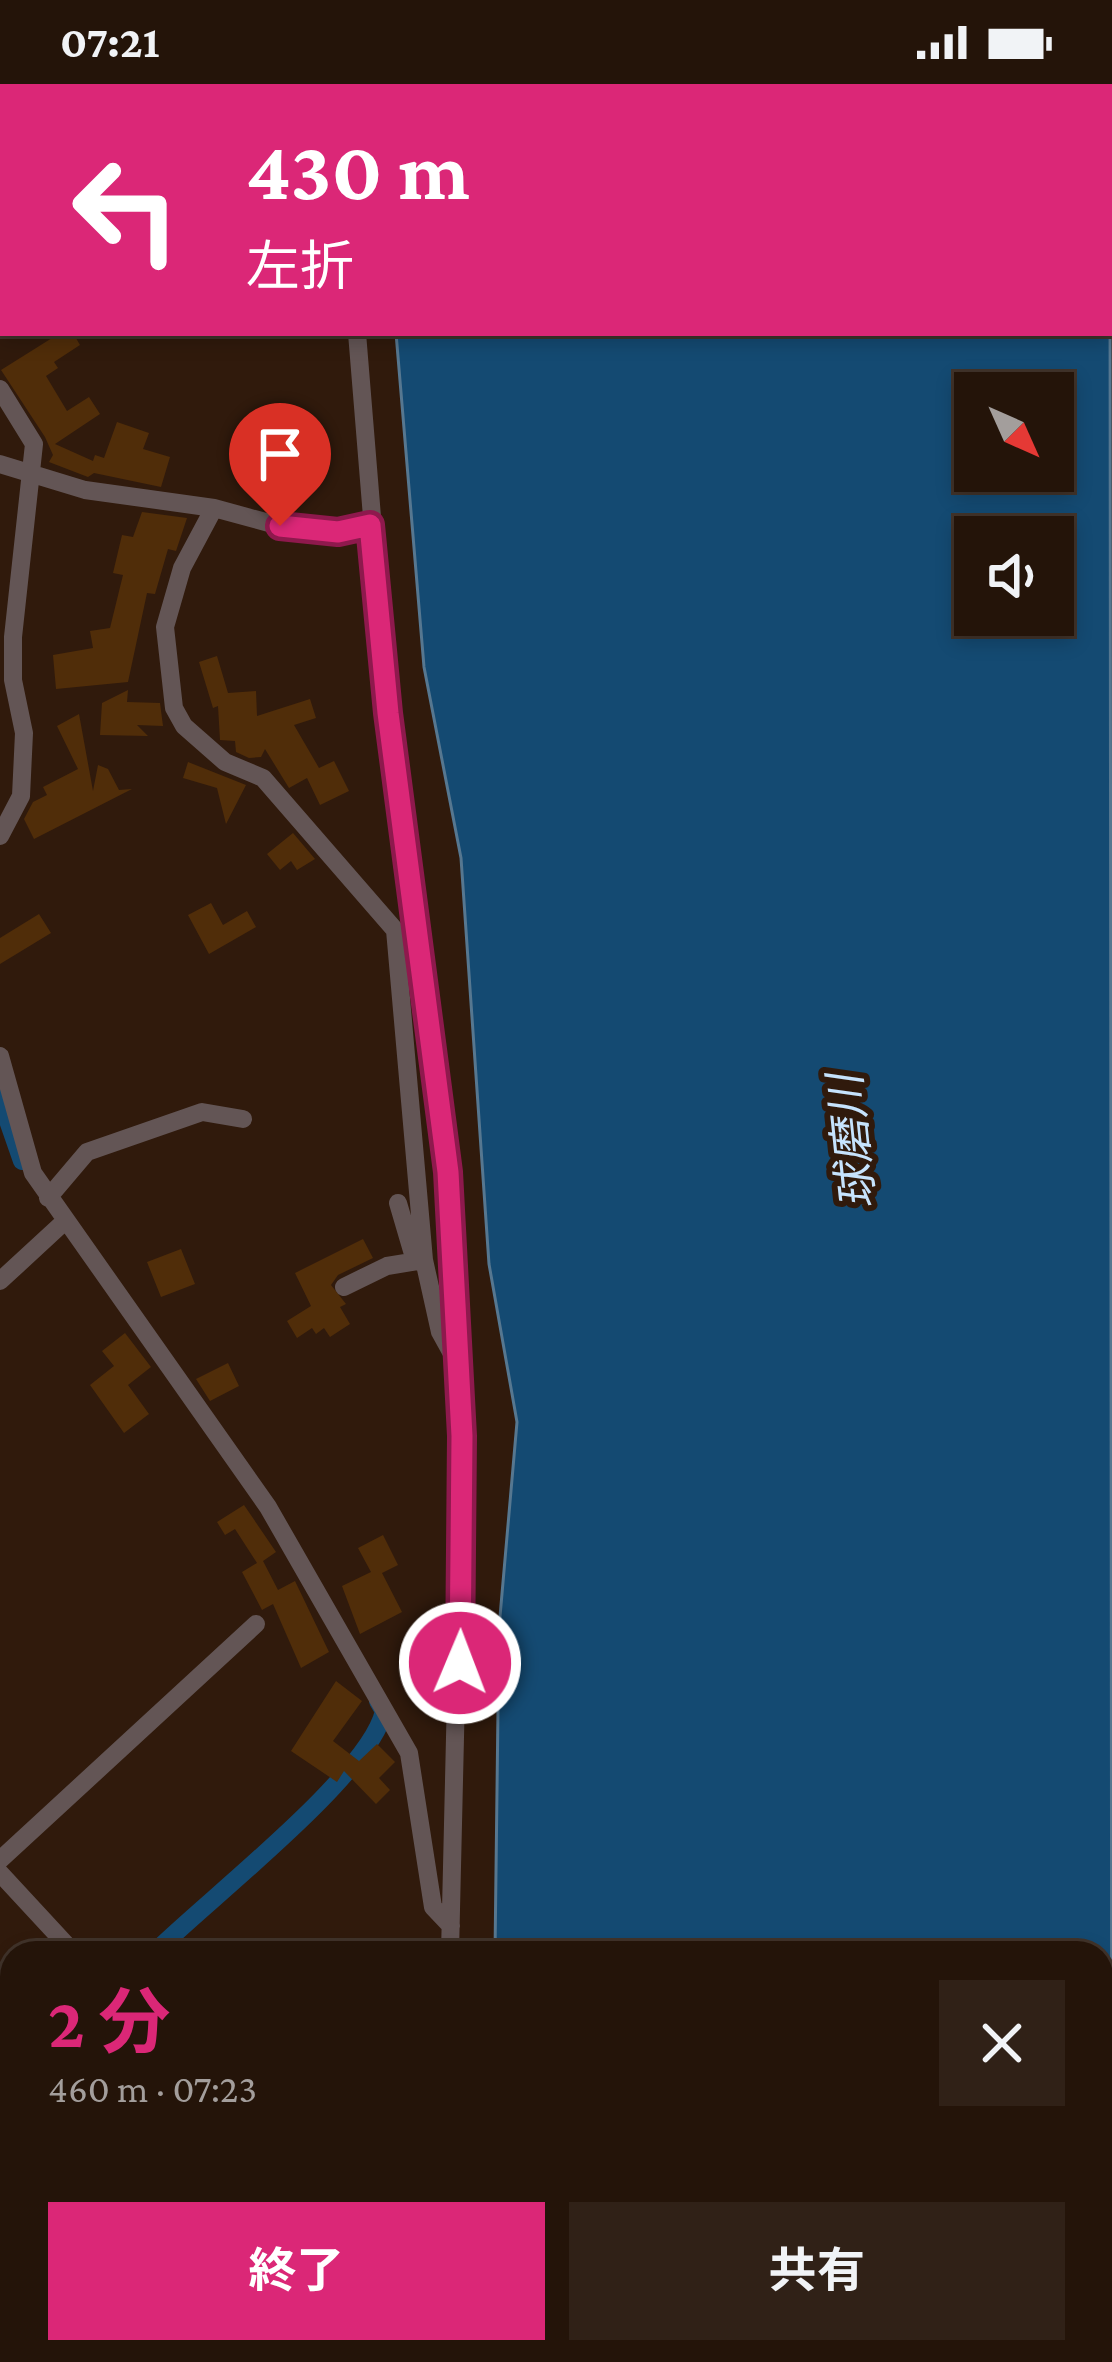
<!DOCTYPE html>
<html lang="ja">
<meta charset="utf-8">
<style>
:root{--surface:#241409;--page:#302117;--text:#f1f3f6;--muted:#a39e9c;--line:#41332a;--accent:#db2777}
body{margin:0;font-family:"Crimson Pro","Noto Sans JP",serif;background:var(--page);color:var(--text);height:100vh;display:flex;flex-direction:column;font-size:45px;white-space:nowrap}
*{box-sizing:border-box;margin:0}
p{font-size:39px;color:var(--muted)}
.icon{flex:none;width:66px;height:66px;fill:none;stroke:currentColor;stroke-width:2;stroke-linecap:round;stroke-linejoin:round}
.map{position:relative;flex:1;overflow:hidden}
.drawer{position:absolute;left:0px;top:1857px;width:1113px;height:423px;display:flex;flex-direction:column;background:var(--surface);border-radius:36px 36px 0 0;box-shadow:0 6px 18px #0003,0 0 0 3px var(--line)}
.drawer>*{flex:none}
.guide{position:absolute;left:0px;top:0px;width:1113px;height:252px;box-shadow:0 6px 18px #0003,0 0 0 3px var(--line);background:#db2777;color:#fff;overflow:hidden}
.needle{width:78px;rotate:135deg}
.buttons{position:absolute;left:954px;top:288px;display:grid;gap:24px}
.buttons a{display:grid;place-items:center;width:120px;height:120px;border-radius:0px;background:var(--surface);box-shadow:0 6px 18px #0003,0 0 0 3px var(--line);font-size:60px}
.pin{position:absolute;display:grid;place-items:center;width:102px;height:102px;color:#fff;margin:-123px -51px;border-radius:50% 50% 50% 0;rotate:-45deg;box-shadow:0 0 12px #0007}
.pin .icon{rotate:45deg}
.me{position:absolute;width:132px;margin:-66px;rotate:1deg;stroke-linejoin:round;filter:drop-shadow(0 0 9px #0008)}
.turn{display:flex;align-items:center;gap:42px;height:252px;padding:0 48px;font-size:54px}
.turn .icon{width:156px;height:156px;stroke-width:2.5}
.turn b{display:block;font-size:84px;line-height:102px}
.round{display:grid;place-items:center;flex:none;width:126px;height:126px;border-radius:0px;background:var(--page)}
.overview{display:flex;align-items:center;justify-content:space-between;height:204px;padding:0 48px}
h1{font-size:72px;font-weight:700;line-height:90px;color:var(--accent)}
.action{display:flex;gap:24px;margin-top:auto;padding:24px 48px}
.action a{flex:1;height:138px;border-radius:0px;background:var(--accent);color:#fff;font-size:48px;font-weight:700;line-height:138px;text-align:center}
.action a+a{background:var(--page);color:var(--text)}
.status{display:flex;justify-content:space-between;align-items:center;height:84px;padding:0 60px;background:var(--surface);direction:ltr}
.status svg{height:33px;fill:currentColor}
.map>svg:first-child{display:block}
.water{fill:#144a72;stroke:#567790;stroke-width:3;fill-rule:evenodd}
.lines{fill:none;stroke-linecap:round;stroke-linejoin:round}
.canal{stroke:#144a72;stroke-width:18}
.building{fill:#502d09}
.path{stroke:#705d50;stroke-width:3;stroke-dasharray:9 6;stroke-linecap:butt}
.minor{stroke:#635555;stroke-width:18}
.route-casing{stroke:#8e194d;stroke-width:30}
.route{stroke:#db2777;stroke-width:21}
.labels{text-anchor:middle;stroke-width:12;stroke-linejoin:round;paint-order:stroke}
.water-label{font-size:45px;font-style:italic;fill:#c6e3fd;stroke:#301a0c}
</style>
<div class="status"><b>07:21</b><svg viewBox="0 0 49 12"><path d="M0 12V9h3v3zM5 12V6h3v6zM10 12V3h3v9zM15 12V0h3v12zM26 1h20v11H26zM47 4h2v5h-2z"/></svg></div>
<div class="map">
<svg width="1112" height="2278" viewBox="0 0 1112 2278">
<rect width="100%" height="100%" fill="#301a0c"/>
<!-- water -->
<path class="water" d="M382,0H1067V3H383Z
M1110,174L1112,2278H506V2268H1101V1869H495L499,1544L517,1338L489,1180L461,774L424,583L396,249H1110ZM975,309H1053V387H975ZM975,453H1053V531H975Z"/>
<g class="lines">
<!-- canal -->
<path class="canal" d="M0,1014L22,1077
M154,1869C207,1816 370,1691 384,1627L378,1617
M0,2136L12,2116"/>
</g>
<!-- building -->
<path class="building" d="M60,249H73L80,261L54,278L58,284L46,292L67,327L89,313L100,330L55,360L93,377L95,371L104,374L117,338L149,349L143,365L170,373L161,403L94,389L88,393L49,378L53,371L45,353L1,286Z
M142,428L187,434L176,467L168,465L155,510L147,509L128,598L56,605L53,571L93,564L90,547L110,544L123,491L113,489L122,451L133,453Z
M217,572L228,609L256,607L257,632L310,615L316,634L294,641L319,684L334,677L349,707L320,721L307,694L289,704L265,665L261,673L249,674L236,668L235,657L220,656L218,622L213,624L199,578Z
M128,606L127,618L160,619L163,642L137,641L148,652L100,651L102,619Z
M79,630L93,707L98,681L108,685L119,706L132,705L34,755L24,735L33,718L47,711L43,703L78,685L57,642Z
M188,678L246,701L226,740L217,704L183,694Z
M293,749L315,775L297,786L291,777L280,786L267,770Z
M211,819L223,841L247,827L256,843L209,870L188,831Z
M39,830L51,849L0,880V854Z
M363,1155L373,1174L338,1191L331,1201L346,1220L340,1223L350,1240L330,1253L324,1244L316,1250L312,1244L297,1254L287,1237L311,1222L295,1189Z
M181,1165L195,1200L161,1213L147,1178Z
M125,1249L151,1283L128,1301L149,1330L124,1349L90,1301L114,1282L102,1267Z
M228,1279L239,1302L210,1317L196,1295Z
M244,1421L276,1468L263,1477L278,1506L295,1497L329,1568L301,1584L273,1520L262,1526L242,1488L257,1479L235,1445L225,1451L217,1438Z
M383,1451L398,1481L382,1489L402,1528L360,1550L342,1502L371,1488L358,1464Z
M336,1597L362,1617L333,1657L359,1677L377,1660L395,1678L379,1694L390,1706L376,1720L344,1687L337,1698L291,1667Z"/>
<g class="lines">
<!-- path -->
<path class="path" d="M188,0L190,3
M1110,24L1112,23"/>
<!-- minor -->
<path class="minor" d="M340,0L341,3
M1097,0L1098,3
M1110,69L1112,78
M357,249L388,629L449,1088L462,1352L450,1869
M0,305L34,360L13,553V596L24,649L21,712L0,752
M0,380L85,406L214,424L280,442L338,448L371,441
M214,424L182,484L165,543L174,624L184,642L225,678L263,694L395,846L424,1176L440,1248L456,1277
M0,972L33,1089L268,1423L409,1669L433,1823L451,1842
M48,1114L87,1068L202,1028L243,1035
M398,1119L415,1177
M0,1197L65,1137
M344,1203L387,1182L424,1176
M0,1776L256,1540
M0,1789L74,1869
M0,2154L12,2133
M403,2278V2268
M426,2278V2268"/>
</g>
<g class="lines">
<defs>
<path id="route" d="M280,442L338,448L370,441L388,629L448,1088L462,1352L460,1579"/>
</defs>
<!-- route casing -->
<use href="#route" class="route-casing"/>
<!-- route -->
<use href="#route" class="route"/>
</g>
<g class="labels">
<!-- water labels -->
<g class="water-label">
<text transform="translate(851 1058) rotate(-96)" y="16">球磨川</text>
</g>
</g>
</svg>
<div class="buttons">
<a><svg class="needle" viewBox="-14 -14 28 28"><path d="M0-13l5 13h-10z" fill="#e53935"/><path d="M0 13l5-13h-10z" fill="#a39e9c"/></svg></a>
<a><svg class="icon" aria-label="sound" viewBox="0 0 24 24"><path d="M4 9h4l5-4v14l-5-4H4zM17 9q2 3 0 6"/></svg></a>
</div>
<div class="pin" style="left:280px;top:442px;background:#d93025"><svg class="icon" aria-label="arrive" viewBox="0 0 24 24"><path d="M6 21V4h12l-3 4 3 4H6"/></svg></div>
<svg class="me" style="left:460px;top:1579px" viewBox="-20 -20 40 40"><circle r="17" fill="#db2777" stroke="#fff" stroke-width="3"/><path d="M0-11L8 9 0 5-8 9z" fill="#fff"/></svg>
<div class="guide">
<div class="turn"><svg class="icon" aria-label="left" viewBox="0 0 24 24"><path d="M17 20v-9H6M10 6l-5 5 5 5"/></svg><div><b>430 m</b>左折</div></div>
</div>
<section class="drawer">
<div class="overview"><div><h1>2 分</h1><p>460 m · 07:23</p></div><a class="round"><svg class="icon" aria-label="close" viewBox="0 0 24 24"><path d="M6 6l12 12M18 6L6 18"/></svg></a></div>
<div class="action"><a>終了</a><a>共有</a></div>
</section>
</div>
